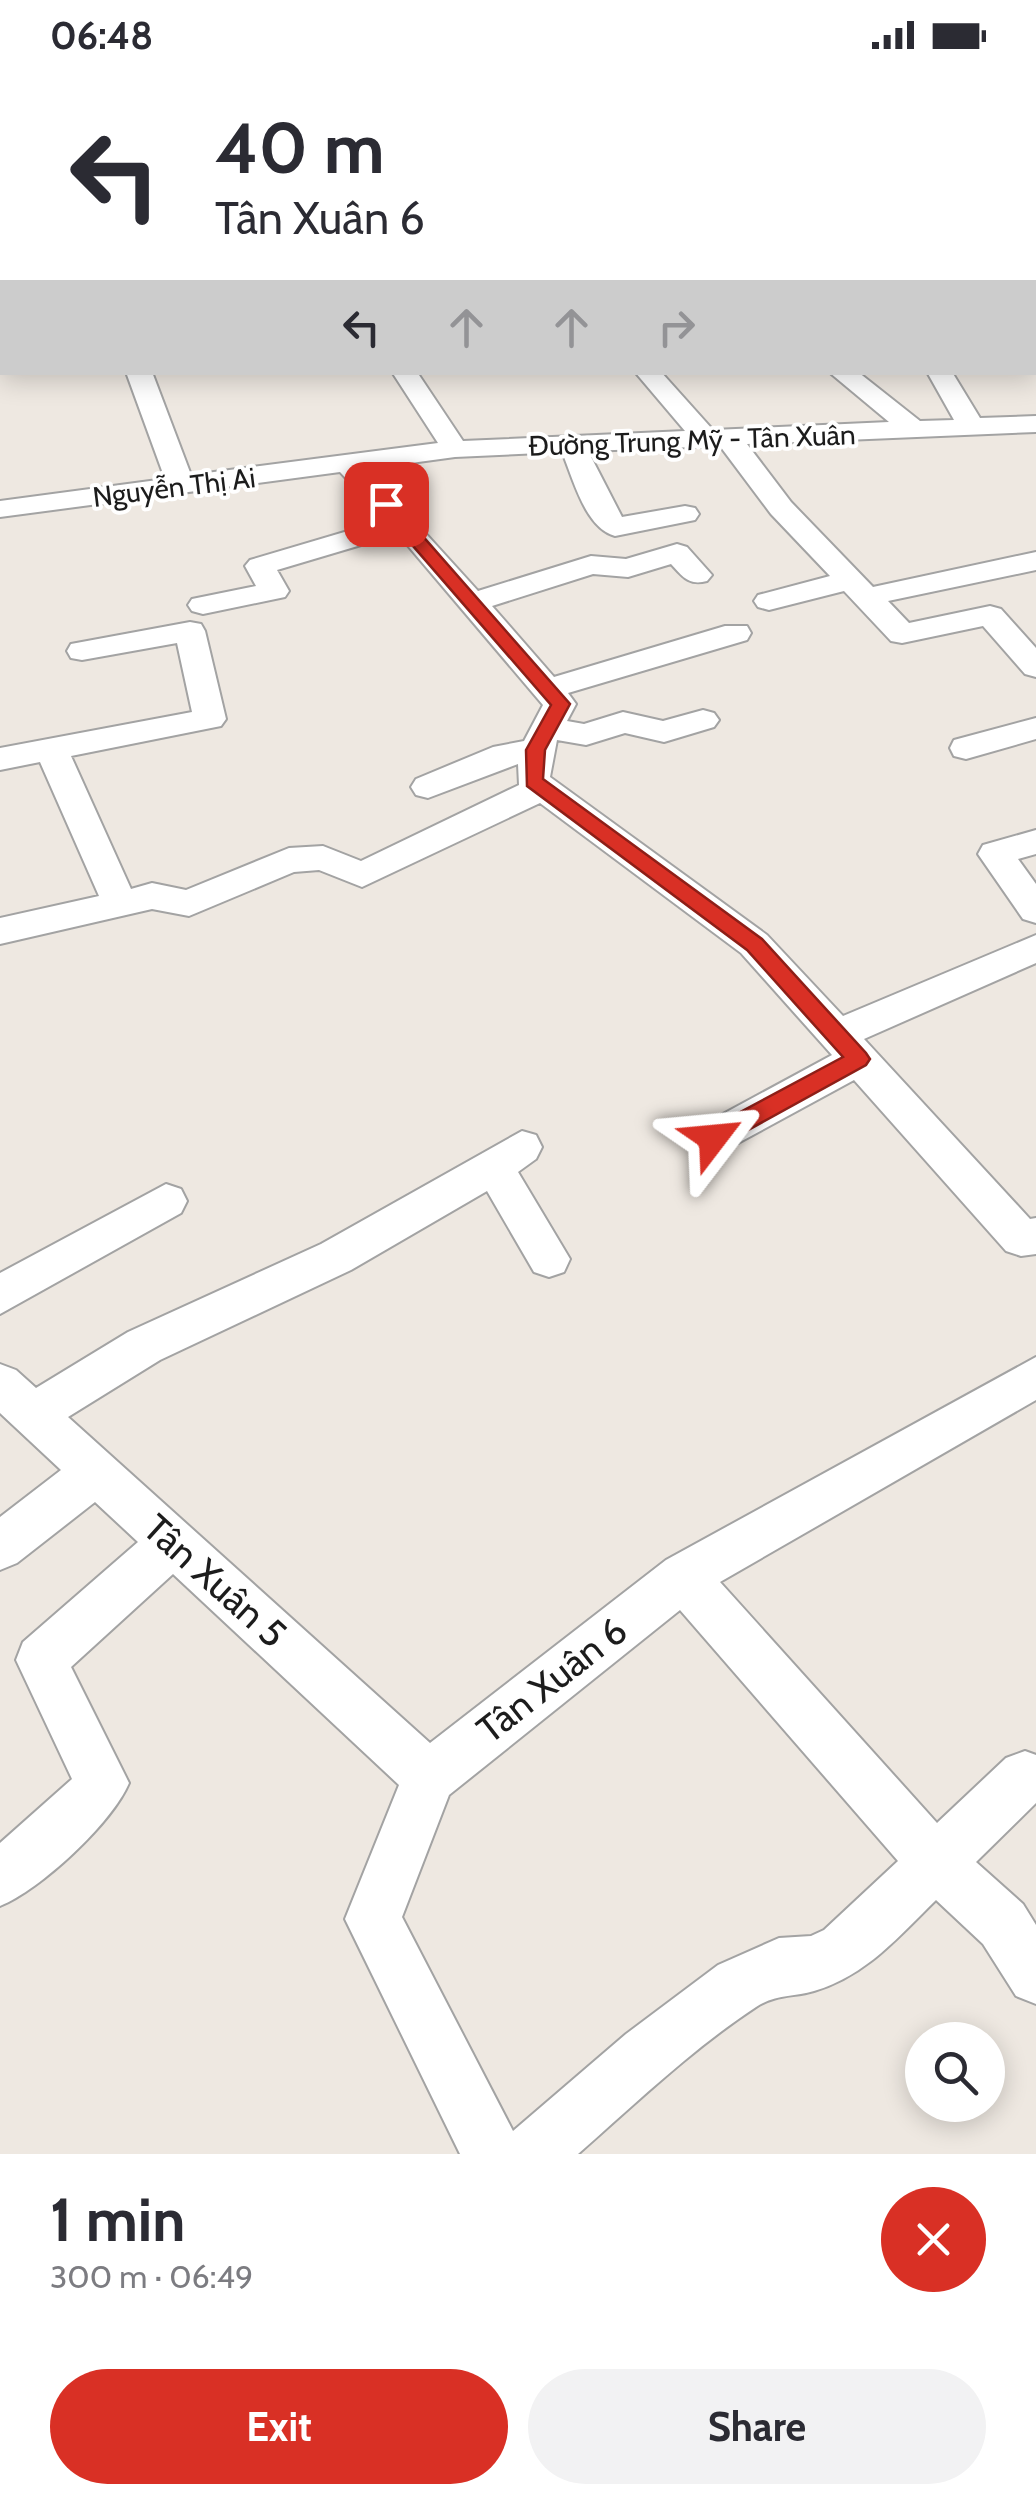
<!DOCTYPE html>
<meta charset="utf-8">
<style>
:root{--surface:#fff;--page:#f2f2f3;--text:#2b2b33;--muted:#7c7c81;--accent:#d93025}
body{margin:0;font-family:Cabin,sans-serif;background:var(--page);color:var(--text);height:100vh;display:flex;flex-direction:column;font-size:38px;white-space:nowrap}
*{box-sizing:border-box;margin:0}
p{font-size:32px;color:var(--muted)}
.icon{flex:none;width:55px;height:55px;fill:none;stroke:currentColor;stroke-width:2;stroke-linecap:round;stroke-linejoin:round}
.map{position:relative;height:2084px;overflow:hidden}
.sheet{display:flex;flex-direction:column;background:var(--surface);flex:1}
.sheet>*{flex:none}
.top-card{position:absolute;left:0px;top:0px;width:1038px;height:305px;box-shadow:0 5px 25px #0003;background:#fff;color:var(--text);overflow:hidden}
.fabs{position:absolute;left:905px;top:1952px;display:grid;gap:20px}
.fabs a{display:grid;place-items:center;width:100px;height:100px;border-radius:50%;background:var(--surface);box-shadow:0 5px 25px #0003;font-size:50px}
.pin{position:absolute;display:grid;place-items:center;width:85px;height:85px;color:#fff;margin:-42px;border-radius:20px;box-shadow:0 5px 15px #0006}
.me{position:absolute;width:110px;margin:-55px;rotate:61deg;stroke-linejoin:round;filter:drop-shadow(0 0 8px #0008)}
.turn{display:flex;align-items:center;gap:35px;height:210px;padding:0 50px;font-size:45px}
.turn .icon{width:130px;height:130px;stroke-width:2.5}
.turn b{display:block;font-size:70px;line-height:85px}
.lanes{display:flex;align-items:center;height:95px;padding:0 50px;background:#0003;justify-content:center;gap:50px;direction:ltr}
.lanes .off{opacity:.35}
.round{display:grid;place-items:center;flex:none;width:105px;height:105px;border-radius:52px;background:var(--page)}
.headline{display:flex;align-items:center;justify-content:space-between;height:170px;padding:0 50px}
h1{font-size:60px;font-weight:800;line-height:75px}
.action{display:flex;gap:20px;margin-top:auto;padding:20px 50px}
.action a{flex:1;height:115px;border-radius:60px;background:var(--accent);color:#fff;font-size:40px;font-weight:800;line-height:115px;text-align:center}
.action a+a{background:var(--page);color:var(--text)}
.status{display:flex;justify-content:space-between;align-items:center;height:70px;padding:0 50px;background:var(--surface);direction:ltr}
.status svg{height:28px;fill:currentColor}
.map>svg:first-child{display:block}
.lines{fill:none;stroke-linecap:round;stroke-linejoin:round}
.minor-casing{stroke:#a3a3a3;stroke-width:4}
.minor{fill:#fff;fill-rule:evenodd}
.route{fill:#d93025;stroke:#8d1f18;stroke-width:2.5}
.labels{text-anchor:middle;stroke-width:8;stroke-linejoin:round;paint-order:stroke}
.far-street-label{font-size:28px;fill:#1c1c1c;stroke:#fff}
.near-street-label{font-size:38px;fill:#1c1c1c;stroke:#fff}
</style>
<div class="status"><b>06:48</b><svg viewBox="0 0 49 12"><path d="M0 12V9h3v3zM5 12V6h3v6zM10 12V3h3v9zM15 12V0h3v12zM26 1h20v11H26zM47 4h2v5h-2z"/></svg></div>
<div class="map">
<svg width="1036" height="2084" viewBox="0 0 1036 2084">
<rect width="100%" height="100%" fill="#eee8e1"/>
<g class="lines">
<defs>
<path id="minor" d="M86,0H256L84,2Z
M579,0H600L602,2H581Z
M629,0H650L652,2H631Z
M679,0H700L702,2H681Z
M814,0H836L838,2H816Z
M953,0H977L979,2H955Z
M1035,25H1036V38H1035Z
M1035,100L1036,101V115L1035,114Z
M0,277L2,278V293H0Z
M126,302H152L191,405L438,373L392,302H417L463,371L685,361L635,302H661L713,360L889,352L829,302H858L920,351L954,350L927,302H952L980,348L1036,346V362L747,374L791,432L873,517L1036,482V500L888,531L909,553L990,536L1001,539L1036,578V607L1025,604L983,556L902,573L891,571L844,521L769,540L758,537L754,531L758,525L830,506L771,444L720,376L588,381L622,447L685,436L695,438L699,444L695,450L615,466C585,458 573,408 562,382L455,387L367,399L478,521L591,486L626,489L677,474L687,477L712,505L707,511C689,516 683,507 671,494L628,507L593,504L492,536L554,607L725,556H747L751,563L747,570L568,623L576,634L567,651L584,654L623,642L663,651L703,640L714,643L719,650L714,657L664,672L625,663L586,675L557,670L550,707L767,865L843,946L1036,865V893L864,969L1030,1149L1036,1148V1184L1021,1186L1006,1181L854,1010L727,1079L713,1084L699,1079L693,1068L699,1057L832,985L741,883L540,733L362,817L319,800L294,802L189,846L152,839L0,874V848L99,826L40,692L0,700V678L192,642L177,573L82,590L71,588L67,581L71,574L190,552L201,554L205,561L226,649L221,656L71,686L131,819L152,813L186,820L289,778L323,776L361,791L519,715L518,694L428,728L416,725L411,717L416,709L493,677L524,671L543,635L398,464L277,500L289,521L285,527L203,544L192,541L188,535L192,529L256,516L245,496L250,490L385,450L340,402L0,447V431L165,409Z
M1036,648V669L966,689L954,686L950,678L954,670Z
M1036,760V784L1018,789L1036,814V853L1023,849L978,784L983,775Z
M522,1061L536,1065L542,1077L536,1089L518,1102L570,1189L564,1202L549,1207L534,1202L487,1121L351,1200L160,1290L68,1347L430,1673L666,1490L1036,1287V1330L720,1512L937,1753L1006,1688L1025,1681L1036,1685V1733L976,1792L1023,1834L1036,1855V1934L1016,1926L983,1874L936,1830C899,1866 866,1906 814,1921C794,1927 776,1924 756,1937C692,1979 635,2034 578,2084H460L345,1849L399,1715L173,1504L71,1597L129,1713C112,1753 40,1820 0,1836V1773L72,1709L16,1590L23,1572L138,1472L95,1432L17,1493L0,1500V1447L61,1400L0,1343V1294L16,1300L36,1318L128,1262L321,1174ZM680,1540L898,1791L824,1860L811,1866L779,1868L718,1895L626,1964L513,2061L402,1847L449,1725Z
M166,1114L181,1119L187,1131L181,1143L0,1244V1203Z"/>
</defs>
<!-- minor casing -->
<use href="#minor" class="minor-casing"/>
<!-- minor -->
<use href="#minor" class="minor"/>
</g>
<!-- route -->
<path class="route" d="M386,429L392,431L570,634L545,680L543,709L762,869L866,983L870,989L866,995L721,1075H705L702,1068L705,1061L843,987L747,880L527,716L526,680L551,635L380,438L378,434Z"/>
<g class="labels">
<!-- far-street labels -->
<g class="far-street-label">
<text transform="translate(692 370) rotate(-2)" y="10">Đường Trung Mỹ - Tân Xuân</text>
<text transform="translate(174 417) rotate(-7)" y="10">Nguyễn Thị Ai</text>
</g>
<!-- near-street labels -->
<g class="near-street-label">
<text transform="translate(215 1511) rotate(42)" y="13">Tân Xuân 5</text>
<text transform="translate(552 1610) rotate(-38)" y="13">Tân Xuân 6</text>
</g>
</g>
</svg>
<div class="fabs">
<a><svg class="icon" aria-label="search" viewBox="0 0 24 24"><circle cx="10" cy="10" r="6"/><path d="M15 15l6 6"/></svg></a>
</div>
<div class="pin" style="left:386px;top:434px;background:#d93025"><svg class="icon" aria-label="arrive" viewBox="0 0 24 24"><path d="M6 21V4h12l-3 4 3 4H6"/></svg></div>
<svg class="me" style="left:713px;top:1068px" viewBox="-20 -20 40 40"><path d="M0-17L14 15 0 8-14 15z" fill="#d93025" stroke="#fff" stroke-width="4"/></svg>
<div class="top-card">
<div class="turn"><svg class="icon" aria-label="left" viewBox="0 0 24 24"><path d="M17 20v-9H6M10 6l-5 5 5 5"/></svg><div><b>40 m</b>Tân Xuân 6</div></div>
<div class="lanes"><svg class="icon" aria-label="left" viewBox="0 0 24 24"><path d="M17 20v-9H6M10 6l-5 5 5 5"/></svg><svg class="icon off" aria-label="ahead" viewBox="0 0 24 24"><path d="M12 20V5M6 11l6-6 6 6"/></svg><svg class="icon off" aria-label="ahead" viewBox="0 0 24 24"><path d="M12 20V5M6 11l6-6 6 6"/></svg><svg class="icon off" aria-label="right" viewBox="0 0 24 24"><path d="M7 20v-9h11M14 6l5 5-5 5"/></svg></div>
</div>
</div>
<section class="sheet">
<div class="headline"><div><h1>1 min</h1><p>300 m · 06:49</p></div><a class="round" style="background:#d93025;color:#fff"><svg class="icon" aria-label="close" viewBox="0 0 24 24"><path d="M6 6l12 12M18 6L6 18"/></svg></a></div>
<div class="action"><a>Exit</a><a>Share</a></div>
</section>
